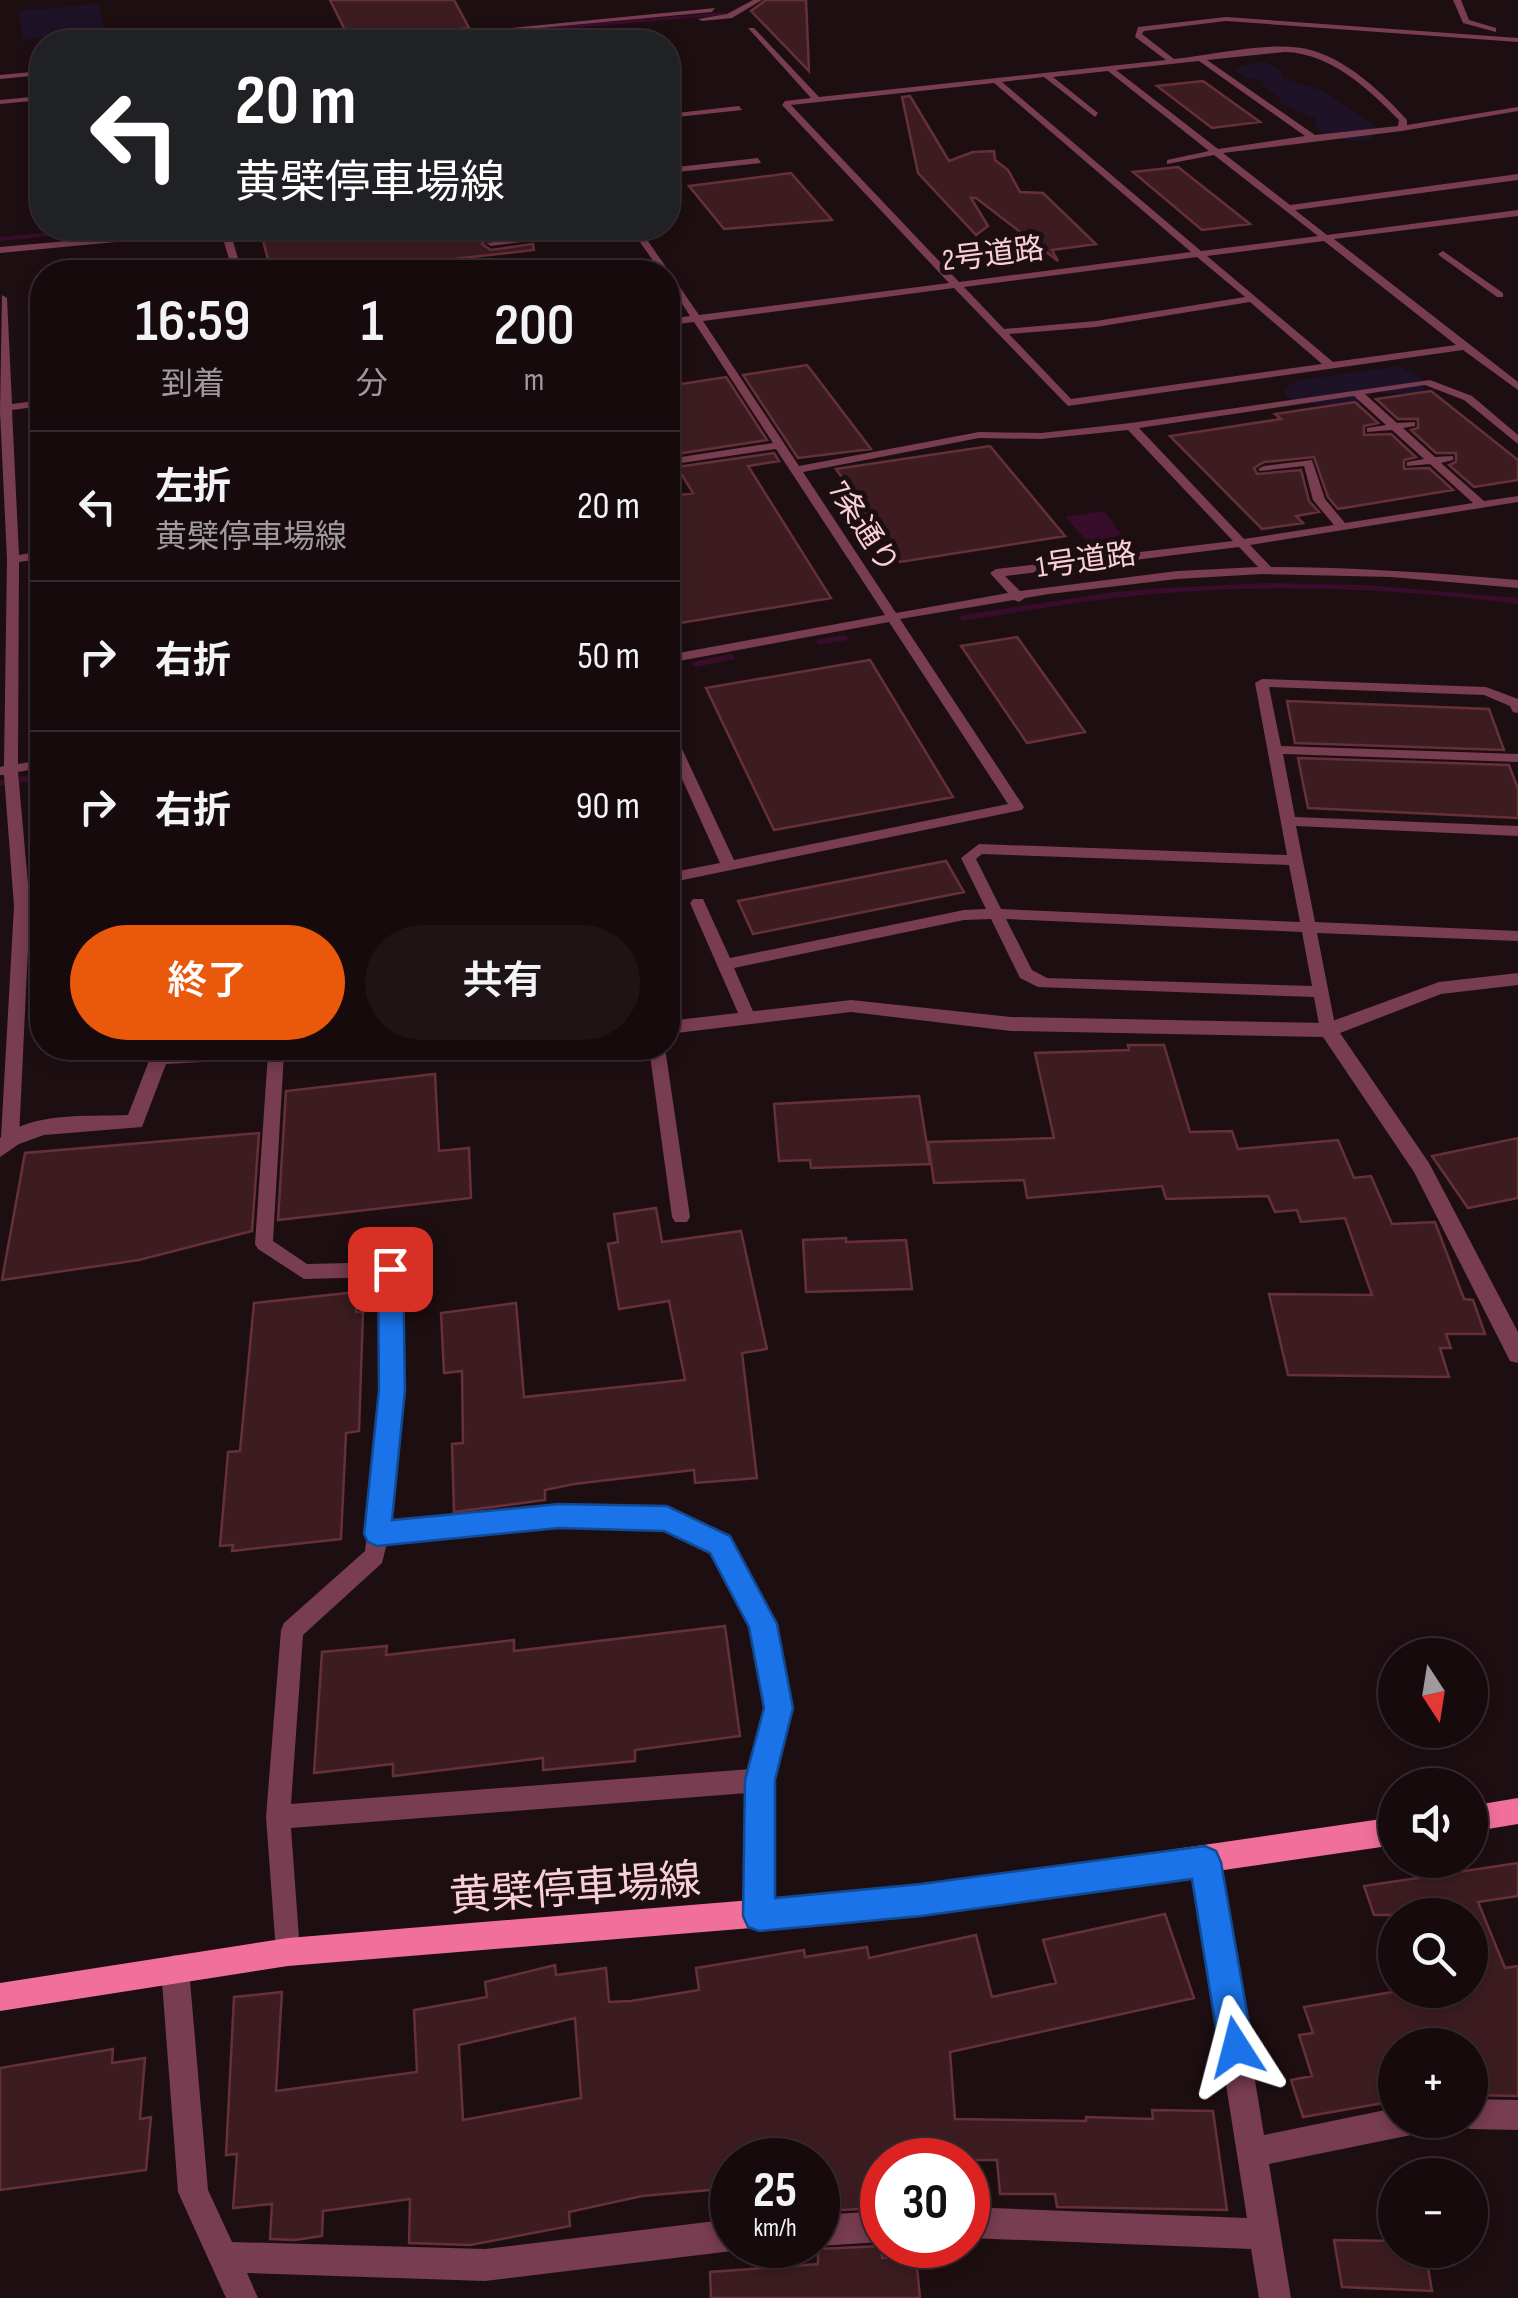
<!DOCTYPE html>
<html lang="ja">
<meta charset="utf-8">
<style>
:root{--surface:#160a0d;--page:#1f1316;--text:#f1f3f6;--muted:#9e9a9d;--line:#352b2e;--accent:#ea580c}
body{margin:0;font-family:"Sofia Sans Condensed","Noto Sans JP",sans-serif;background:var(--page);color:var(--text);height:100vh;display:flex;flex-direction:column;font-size:38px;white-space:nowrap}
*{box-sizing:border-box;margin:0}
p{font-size:32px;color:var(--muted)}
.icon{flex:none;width:55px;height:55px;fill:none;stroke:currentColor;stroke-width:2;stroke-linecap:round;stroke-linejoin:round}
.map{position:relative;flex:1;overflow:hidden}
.drawer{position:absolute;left:30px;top:260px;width:650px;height:800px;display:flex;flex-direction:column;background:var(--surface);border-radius:40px;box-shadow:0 5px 15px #0003,0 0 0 2px var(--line)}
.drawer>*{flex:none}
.hud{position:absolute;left:30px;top:30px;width:650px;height:210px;border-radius:40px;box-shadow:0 5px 15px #0003,0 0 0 2px var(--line);background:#202124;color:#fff;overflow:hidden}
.needle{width:65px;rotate:168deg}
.fabs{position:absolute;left:1378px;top:1638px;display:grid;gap:20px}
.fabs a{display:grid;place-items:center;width:110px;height:110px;border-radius:50%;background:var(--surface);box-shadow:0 5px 15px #0003,0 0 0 2px var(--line);font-size:50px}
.speed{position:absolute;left:710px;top:2138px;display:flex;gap:20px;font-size:50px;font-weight:700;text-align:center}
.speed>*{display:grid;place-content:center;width:130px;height:130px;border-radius:50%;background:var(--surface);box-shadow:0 5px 15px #0003,0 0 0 2px var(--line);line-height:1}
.speed small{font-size:25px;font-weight:400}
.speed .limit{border:15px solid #d22;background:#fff;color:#111}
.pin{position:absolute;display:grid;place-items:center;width:85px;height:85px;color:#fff;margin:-42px;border-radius:20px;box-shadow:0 5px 15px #0006}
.me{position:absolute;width:110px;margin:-55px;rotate:351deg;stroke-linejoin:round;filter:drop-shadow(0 0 8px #0008)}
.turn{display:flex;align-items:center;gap:35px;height:210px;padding:0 40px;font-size:45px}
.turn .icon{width:130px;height:130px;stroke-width:2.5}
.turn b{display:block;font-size:70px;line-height:85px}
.eta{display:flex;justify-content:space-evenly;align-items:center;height:170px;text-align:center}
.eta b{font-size:60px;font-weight:600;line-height:70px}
.primary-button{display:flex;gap:20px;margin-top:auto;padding:20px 40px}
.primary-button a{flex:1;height:115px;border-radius:60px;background:var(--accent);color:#fff;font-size:40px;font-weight:600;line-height:115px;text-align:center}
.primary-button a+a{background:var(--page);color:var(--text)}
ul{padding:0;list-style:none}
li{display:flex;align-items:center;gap:30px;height:150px;padding:0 40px;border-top:2px solid var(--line)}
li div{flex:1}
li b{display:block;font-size:38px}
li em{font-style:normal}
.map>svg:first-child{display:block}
.green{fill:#1e1226}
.water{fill:#370d2b}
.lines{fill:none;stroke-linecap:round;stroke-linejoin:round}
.stream{fill:#370d2b;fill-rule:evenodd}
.building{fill:#3c1c21;stroke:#663039;stroke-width:2.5;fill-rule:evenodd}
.service{fill:#783d50;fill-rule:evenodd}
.minor{fill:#783d50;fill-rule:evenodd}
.secondary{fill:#f16f9b;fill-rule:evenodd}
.route{fill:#1a73e8;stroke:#114b97;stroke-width:2.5}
.labels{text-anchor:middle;stroke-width:10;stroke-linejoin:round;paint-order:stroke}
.far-street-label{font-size:30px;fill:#facfda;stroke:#1d0e11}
.near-street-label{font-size:42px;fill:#facfda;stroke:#1d0e11}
</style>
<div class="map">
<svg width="1518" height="2298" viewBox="0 0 1518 2298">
<rect width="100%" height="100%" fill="#1d0e11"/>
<!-- green -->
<path class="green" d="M98,4L105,32L23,40L19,11Z
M1264,61L1280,70L1283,78L1324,91L1376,127L1373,137C1355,145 1326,140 1313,124L1317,119L1281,104L1278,96L1260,85L1266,81L1244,78L1234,69Z
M1400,366L1425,380L1424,394L1371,393L1359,405H1320L1286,397L1284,387L1299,380Z"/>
<!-- water -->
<path class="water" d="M1104,511L1126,541L1091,545L1065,517Z"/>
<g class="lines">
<!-- stream -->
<path class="stream" d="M725,12L727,15L501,34L496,38L498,42H494L490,37L500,31Z
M95,228H113L110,230L0,241V237Z
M1265,583L1367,585L1518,598V604C1401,589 1285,584 1167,593C1099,598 1031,610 963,621L958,618L963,615L1114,592L1164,588Z
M844,635L849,638L847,640L820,645L815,642L820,639Z
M731,654L734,655V659L696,667L691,664L696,661Z
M42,773V779L0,786V780Z"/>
</g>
<!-- building -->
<path class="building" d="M330,0H454L469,28L351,42Z
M766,0H806L809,71L751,11Z
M1203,81L1260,122L1212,128L1157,86Z
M910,96L949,161L973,152L994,151L995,160L1008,170L1020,192L1043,193L1096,244L1052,250L1058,261L976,198H971L988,226L976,235L918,173L902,97Z
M1178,167L1250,224L1202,230L1133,172Z
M791,173L832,220L724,229L689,186Z
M340,228H532L533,233L486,239L482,244L491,250L533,244L534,250L339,272H271L262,236Z
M807,365L814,374L871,449L798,458L743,375Z
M726,377L767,440L670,455L668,386Z
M1431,391L1518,460V480L1474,487L1449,465L1456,462V453H1436L1411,430L1418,428V419H1398L1376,399Z
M1355,402L1378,423L1364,426V435L1391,434L1416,457L1404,460V469L1429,468L1453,490L1338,509L1328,497L1314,457L1264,462L1254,468L1257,474L1301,470L1309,501L1319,512L1296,516L1303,523L1262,529L1170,436L1281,419L1275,414Z
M990,446L1065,536L900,562L836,469Z
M774,453L779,461L748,466L831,598L668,625V497L693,493L677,467Z
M1017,637L1085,732L1027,743L961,646Z
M870,660L953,797L774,830L706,688Z
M1287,701L1489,709L1504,750L1295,743Z
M1298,758L1509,765L1518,789V818L1308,808Z
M946,861L964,892L753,934L738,901Z
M1128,1045H1164L1190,1132L1232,1131L1238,1149L1338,1140L1354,1178L1371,1176L1392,1224L1435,1222L1464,1299L1473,1300L1485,1334H1446L1451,1348H1440L1449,1377L1288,1375L1269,1294L1372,1295L1345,1218L1301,1222L1297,1210L1275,1212L1268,1196L1166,1199L1162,1186L1027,1198L1024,1180L934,1183L928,1142L1054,1138L1035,1053L1129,1050Z
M435,1074L439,1151L469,1148L471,1198L278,1220L286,1091Z
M919,1096L930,1164L811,1168L810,1160L779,1161L774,1104Z
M259,1133L252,1231L139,1260L2,1280L25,1153Z
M1518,1138V1198L1468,1208L1432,1156Z
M656,1208L662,1242L741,1231L767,1349L742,1353L757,1478L695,1483L694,1470L574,1484L545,1490V1500L454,1512L452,1444L463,1443L462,1371L444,1373L441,1313L516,1303L524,1397L685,1380L669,1301L619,1309L608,1244L618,1242L614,1214Z
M846,1238V1242L906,1240L912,1289L806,1292L803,1240Z
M357,1292L356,1312H363L359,1431L346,1433L341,1539L232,1551L233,1545L220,1546L228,1452L240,1451L254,1303Z
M725,1626L740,1736L635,1750V1761L543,1770V1758L393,1776V1764L314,1773L322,1652L387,1646L386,1655L514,1640V1651Z
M1518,1863V1896L1478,1902L1505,1968L1518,1966V2096L1470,2095V2045H1395V2101L1303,2117L1291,2080L1312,2076L1299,2035L1313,2033L1304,2007L1404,1990H1470V1915H1374L1364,1886Z
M1165,1914L1194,1998L950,2052L955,2119L1086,2121V2117L1153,2119L1152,2110L1213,2111L1227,2210L1057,2207L1055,2194H1000L997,2160H882V2208L818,2211V2160H732V2188L642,2196L569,2212L570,2226L470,2245L409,2243L410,2199L323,2211L322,2236L295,2240L270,2239L272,2204L233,2208L237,2154L226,2155L234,1997L282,1992L276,2091L417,2072L414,2010L487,1997L485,1982L555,1965L556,1975L606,1968L609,2002L631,2001L699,1990L696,1968L804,1950L805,1957L867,1947L869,1958L976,1935L992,1997L1056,1983L1043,1940ZM575,2018L581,2098L463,2120L459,2045Z
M113,2049L112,2063L145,2058L140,2119L151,2117L146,2170L0,2190V2068Z
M1334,2240L1395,2241V2250H1425L1432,2291L1342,2287Z
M882,2246V2258L916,2256L920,2298H711L710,2272L818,2264V2249Z"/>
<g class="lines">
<!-- service -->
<path class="service" d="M753,0H762L732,18L702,21L698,19L727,14Z
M1453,0H1461L1469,20L1496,28V32L1463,23Z
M715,8L712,12L390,42H368Z
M1226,17L1518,38V42L1226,21L1144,31L1142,34L1174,59C1215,55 1275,39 1314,51C1348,61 1384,94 1407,120V125L1518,107V111L1402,131L1223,153L1290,205L1518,174V180L1295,210L1327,235L1518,210V216L1334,239L1518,382V390L1463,350L1068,406L954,288L703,321L799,466L979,432L1041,433L1131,423L1430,380L1472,396L1518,435V444L1464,400L1425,385L1365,394L1397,423L1415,422V426L1403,428L1435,457L1453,456V460L1441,463L1484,501L1518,496V502L1250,545L1271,567C1354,567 1436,573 1518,580V588L1391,577L1262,574L1177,579L1049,594L1025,598L1019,602L1014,600L900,619L1024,807L1022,810L668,883V873L720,863L668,748V730L675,734L734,860L1008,804L889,622L668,663V655L885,615L776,449L668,465V459L773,443L694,322L668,325V319L690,316L668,282V272H661L630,228L491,246L486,243L606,228H639L699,315L949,283L782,105L785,101L811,98L748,28H754L819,97L1166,60L1135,37L1138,27ZM1285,52C1330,53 1369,89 1399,120L1398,126L1315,135L1207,60ZM1199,61L1305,136L1218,149L1116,70ZM1108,71L1209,151L1167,160V164L1214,155L1318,236L1201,251L1002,82L1044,77L1095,117L1098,113L1053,77ZM994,83L1191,252L959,282L791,105ZM1324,241L1456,345L1333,362L1207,256ZM1197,257L1245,297L1096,321L1004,329L964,287ZM1250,302L1322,364L1071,399L1009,334L1096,327ZM1354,396L1386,425L1367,428V432L1392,430L1424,459L1407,462V466L1430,464L1473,503L1345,523L1325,499L1312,460L1264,466L1258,469L1260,471L1304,466L1313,500L1334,525L1244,539L1139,428ZM1128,430L1233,541L996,569L990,573L1008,593L896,613L803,472L979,438L1041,439ZM1239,547L1258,567L1177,571L1020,591L1005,576Z
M42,71V75L0,79V75Z
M42,96V100L0,104V100Z
M739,106L742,110L668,118V114Z
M758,158L761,163L668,173V168Z
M213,228H242L230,231L242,272H233L221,232L0,253V247Z
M1443,251L1503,293V297H1497L1440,256L1438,254Z
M2,295L7,298L12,404L42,400V406L12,410L19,555L42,551V559L19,562L18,764L42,760V768L18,772L30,906L19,1138L10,1145L1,1138L14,906L4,775H0V767L4,766L7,559L0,412Z
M1262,679L1486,687L1518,699V713L1513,712L1510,706L1484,695L1269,687L1281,746L1518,754V762L1283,754L1295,817L1518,826V836L1296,826L1315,922L1518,931V941L1317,933L1336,1030L1328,1036L1320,1030L1314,997L1038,987L1020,978L991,919L964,920L734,968L756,1018L748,1024L742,1022L690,903L693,899H703L730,958L964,910L986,909L961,858L979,844L1287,855L1255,683ZM982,854L1289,865L1300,922L1001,909L976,859ZM1006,919L1302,932L1312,986L1047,978L1032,970Z
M274,1048L282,1049L284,1053L273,1241L307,1264L391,1262L398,1264L400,1269L402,1390L389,1523L559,1507L667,1510L727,1538L773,1624L789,1708L772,1780L771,1916L768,1925L759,1928L750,1925L747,1916L748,1793L291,1828L300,1952L297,1961L288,1964L279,1961L276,1952L266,1817L281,1630L284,1623L365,1551L382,1390V1277L304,1279L258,1249L255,1244L268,1053ZM559,1525L665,1528L713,1552L751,1626L767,1708L751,1769L291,1804L303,1635L382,1563L387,1543Z
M649,1048H665L690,1217L687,1222H675L672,1217Z"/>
<!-- minor -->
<path class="minor" d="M1518,973V985L1441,994L1340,1033L1429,1163L1518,1332V1363L1510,1361L1414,1172L1323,1037L1011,1031L851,1012L668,1034V1021L851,1000L1011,1017L1327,1023L1439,982Z
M225,1048H348L339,1055L166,1064L142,1127L44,1135L19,1144L0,1157V1138C35,1111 86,1117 128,1115L152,1053Z
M1205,1848L1215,1852L1219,1862L1264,2135L1395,2108V2120H1426L1422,2131L1411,2135L1269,2164L1291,2298H1259L1251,2249L968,2238V2207L1247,2218L1191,1862L1195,1852Z
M175,1955L185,1959L189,1969L208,2190L232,2242L485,2249L732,2219V2245L743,2246L732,2251L485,2281L247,2273L258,2298H226L178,2192L161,1969L165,1959Z
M1470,2099L1518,2100V2130L1470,2129L1459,2125L1457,2120H1470Z
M882,2211V2242L818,2246L817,2245L818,2215Z"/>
<!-- secondary -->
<path class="secondary" d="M1518,1798V1824L1470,1832V1806Z
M1395,1817V1845L921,1914L288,1966L0,2011V1983L288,1938L921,1886Z"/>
</g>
<!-- route -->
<path class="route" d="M390,1259L403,1269L405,1390L392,1520L559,1504L667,1506L730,1536L777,1624L793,1708L775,1780V1898L921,1884L1205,1846L1216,1851L1221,1862L1253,2047L1248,2059L1236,2064L1224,2059L1219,2047L1192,1879L921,1916L759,1931L748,1927L743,1916L745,1780L764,1708L749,1627L710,1553L664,1531L559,1528L377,1546L368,1542L364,1534L379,1390L378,1269Z"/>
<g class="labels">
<!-- far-street labels -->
<g class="far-street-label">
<text transform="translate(993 254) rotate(-7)" y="10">2号道路</text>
<text transform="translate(864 527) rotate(57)" y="10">7条通り</text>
<text transform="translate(1086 560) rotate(-8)" y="10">1号道路</text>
</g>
<!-- near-street labels -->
<g class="near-street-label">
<text transform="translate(575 1887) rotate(-4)" y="15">黄檗停車場線</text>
</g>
</g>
</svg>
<div class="fabs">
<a><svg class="needle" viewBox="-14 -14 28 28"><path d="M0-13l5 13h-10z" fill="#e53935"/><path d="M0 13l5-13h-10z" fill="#9e9a9d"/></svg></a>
<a><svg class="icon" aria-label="sound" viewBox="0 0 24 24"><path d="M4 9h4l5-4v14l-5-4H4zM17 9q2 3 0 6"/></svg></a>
<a><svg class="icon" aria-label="search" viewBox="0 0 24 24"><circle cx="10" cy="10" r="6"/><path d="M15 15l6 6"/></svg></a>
<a>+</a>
<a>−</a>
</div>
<div class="speed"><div>25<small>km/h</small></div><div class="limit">30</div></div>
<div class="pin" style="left:390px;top:1269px;background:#d93025"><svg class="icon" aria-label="arrive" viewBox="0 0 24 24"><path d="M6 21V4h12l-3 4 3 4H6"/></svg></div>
<svg class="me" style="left:1236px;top:2047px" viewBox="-20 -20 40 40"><path d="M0-17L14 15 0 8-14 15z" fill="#1a73e8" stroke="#fff" stroke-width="4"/></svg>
<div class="hud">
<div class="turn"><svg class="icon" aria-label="left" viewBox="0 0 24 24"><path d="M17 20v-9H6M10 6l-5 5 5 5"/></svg><div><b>20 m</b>黄檗停車場線</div></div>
</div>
<section class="drawer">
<div class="eta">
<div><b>16:59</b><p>到着</p></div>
<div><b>1</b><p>分</p></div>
<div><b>200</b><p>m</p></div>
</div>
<ul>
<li><svg class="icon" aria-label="left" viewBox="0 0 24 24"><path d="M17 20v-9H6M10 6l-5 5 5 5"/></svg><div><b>左折</b><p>黄檗停車場線</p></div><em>20 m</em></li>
<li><svg class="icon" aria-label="right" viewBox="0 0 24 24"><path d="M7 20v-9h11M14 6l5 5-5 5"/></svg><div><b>右折</b></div><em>50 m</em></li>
<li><svg class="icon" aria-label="right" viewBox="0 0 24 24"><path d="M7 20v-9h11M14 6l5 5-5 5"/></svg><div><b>右折</b></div><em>90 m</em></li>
</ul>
<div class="primary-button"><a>終了</a><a>共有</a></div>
</section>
</div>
